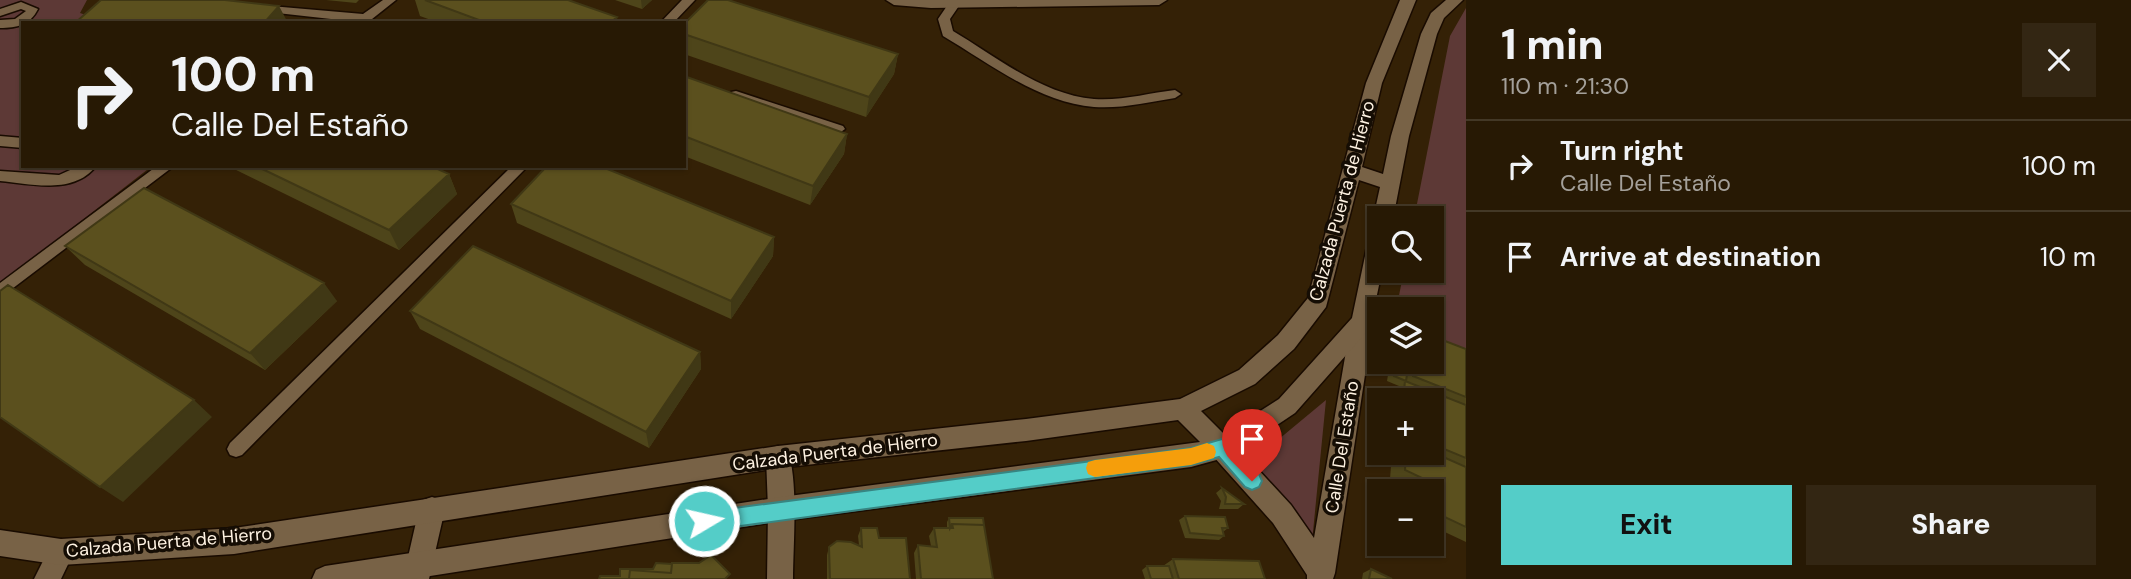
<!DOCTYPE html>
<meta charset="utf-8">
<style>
:root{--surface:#271904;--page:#332613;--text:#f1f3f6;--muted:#a4a09a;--line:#433826;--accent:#54cdc8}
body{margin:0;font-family:"DM Sans",sans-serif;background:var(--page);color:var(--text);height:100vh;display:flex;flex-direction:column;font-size:26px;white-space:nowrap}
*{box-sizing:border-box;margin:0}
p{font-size:23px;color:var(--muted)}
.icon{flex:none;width:38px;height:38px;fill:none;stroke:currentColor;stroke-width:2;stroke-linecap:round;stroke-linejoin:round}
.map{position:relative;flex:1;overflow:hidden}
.side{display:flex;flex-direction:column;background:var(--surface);width:665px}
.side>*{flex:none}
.top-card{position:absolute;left:21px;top:21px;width:665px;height:147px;border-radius:0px;box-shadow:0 2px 5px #0004,0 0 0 2px var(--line);background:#271904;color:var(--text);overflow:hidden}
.tools{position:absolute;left:1367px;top:206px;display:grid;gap:14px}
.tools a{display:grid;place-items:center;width:77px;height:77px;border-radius:0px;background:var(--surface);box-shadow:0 2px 5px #0004,0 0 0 2px var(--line);font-size:35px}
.pin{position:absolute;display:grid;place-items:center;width:60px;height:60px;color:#fff;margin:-72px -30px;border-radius:50% 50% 50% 0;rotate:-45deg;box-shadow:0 0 7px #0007}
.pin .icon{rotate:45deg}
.me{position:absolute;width:77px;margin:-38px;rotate:81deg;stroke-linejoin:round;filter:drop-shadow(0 0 5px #0008)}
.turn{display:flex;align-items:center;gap:24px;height:147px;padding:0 35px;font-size:32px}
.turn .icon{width:91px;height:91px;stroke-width:2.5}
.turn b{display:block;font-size:49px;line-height:60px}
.round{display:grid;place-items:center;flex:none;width:74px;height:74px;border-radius:0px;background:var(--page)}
.head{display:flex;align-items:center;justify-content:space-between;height:119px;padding:0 35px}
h1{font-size:42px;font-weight:800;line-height:52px}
.button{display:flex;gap:14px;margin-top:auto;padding:14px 35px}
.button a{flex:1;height:80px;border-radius:0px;background:var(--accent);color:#111;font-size:28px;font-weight:800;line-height:80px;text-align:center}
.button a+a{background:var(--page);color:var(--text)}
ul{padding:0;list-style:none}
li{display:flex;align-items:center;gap:21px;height:91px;padding:0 35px;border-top:2px solid var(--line)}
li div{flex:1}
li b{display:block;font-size:26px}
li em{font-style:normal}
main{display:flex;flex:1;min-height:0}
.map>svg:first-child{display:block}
.green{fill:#5d3936}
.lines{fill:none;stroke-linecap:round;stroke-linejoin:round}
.lane-casing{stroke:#190b00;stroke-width:3}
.street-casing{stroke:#190b00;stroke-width:3}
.secondary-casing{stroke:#190b00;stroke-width:3}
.lane{fill:#786246;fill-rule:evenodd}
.street{fill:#786246;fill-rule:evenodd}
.secondary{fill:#786246;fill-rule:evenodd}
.wall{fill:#4e451a}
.shaded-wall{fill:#403815}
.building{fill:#5b501e;stroke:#403815;stroke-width:2}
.route{fill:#54cdc8;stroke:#378582;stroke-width:2}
.slow{fill:#f59e0b}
.labels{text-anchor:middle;stroke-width:7;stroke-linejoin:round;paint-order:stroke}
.street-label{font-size:18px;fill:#fef2e2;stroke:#150d04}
</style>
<main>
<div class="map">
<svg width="1466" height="579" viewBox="0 0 1466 579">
<rect width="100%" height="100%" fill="#342106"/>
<!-- green -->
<path class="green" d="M0,0H87L80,13L104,21L23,23V166H152L0,284Z
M1466,8V363L1432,347V310H1396L1404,271H1432V219H1414L1450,36Z
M1326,400L1312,542C1297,506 1279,488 1249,464Z"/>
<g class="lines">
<defs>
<path id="lane" d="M383,0H396L367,23L259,11L253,8L259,5L363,14Z
M682,0H695L673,23H660Z
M951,0H963L950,19L953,31C995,56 1043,95 1094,99C1121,101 1149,93 1175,90L1181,94L1175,98C1149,102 1121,109 1094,107C1039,103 989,63 943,36L938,19Z
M21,2L38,9C30,25 17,28 0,28V20L15,19L26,11L21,9L0,16V9Z
M736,91L843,126L845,129L838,134L731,98V92Z
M0,136L23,138V148L0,146Z
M79,166H96C74,195 30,184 0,181V171L59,175Z
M157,166H174L0,298V283Z
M512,166H528L242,455L236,457L230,455L227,449L230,443Z"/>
<path id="street" d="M886,0H1167L1159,5L931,8L894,5Z
M1362,313L1370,316L1373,322L1335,573L1333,579H1307V575L1273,523L1213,456L1210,448L1213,440L1222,437L1231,440L1291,505L1314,538L1351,322L1354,316Z
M778,446L787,449C799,478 793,546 793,579H767L768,509L766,457L769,449Z
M432,497L441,500L445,509L429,579H403L419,509L423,500Z
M61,539L70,543L74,552L61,579H34L52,543Z"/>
<path id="secondary" d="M1400,0H1416L1382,83L1362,167L1383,174L1391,136L1421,34L1431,13L1446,0H1463L1444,18L1437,34L1409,136L1393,219H1379V225L1376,224L1373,219L1380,187L1359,180L1326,307L1294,349L1255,384L1201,411L1224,434L1279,399L1352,318L1369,237L1372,232L1379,229V271H1382L1370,328L1295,413L1231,456L1191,467L781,521L411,579H312L316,570L325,566L781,497L1200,442L1178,420L1026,441L778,468L234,554L61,565L0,556V530L61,539L234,528L778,446L1026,419L1180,399L1239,370L1278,335L1308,298L1366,83Z"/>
</defs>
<!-- lane casing -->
<use href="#lane" class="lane-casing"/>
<!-- street casing -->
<use href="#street" class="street-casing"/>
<!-- secondary casing -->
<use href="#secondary" class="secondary-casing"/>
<!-- lane -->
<use href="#lane" class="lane"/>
<!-- street -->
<use href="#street" class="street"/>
<!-- secondary -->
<use href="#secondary" class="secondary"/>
</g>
<!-- wall -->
<path class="wall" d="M326,0H359L356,3Z
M415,0H568L618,23H439L420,16Z
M615,0H652L642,9Z
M684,24L898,54L894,74L866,117L684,54Z
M684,76L847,134L844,154L810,205L684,156Z
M228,166H431L449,174L457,194L399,250Z
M511,204L774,237L773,256L731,319L517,223Z
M65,246L337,301L265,370L85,265Z
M410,311L700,352L701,369L649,448L420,329Z
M1466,349V542L1432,526V492H1418L1390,479L1392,453H1432V401H1391L1392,391L1399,386L1387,381L1390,362H1432Z
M1222,488L1244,504L1238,509H1219L1221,501L1216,493Z
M1185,516L1228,528L1223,532L1224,536L1219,540L1185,538L1179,520Z
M949,518L993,579H916L914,553L918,545L931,546L929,536L934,528H947V522Z
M861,528L879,538L910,579H827V555L829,547L859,545L858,536Z
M1173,559L1265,579H1145L1142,570L1147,566H1163Z
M1371,569L1392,579H1362L1363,573Z"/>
<!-- shaded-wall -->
<path class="shaded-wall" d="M641,0H652L642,9Z
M279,6L288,23H264Z
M617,17L618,23H610Z
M898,54L894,74L866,117L869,97Z
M847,134L844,154L810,205L813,186Z
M449,174L457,194L399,250L389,230Z
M774,237L773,256L731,319V301Z
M324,283L337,301L265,370L250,353Z
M700,352L701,369L649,448L646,432Z
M194,400L212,417L123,502L100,487Z"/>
<!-- building -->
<path class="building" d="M101,0H225L279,6L264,23H75Z
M425,0H568L617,17L610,23H487Z
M708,0H728L898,54L869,97L684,34V24Z
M684,76L847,134L813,186L684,136Z
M256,166H431L449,174L389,230Z
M547,166H600L774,237L731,301L511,204Z
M144,188L324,283L250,353L65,246Z
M473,246L700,352L646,432L410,311Z
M8,285L194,400L100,487L0,417V291Z
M1432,336L1466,349V397L1413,376L1414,362H1432Z
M1396,362H1409L1406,381L1394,376Z
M1405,381L1466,405V458L1432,444V401H1403Z
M1432,452L1466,467V527L1432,511V492L1436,494L1437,485L1405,470L1406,453H1432Z
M1222,488L1244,504H1225L1226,497Z
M1185,516L1225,517L1228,528H1222L1224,536L1190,533Z
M949,518H983L984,525L952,524L950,528Z
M952,524L984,525L993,579H921L918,545L937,547L934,528H953Z
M861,528H877L879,538H906L910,579H830L829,547L837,541L851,542L862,547Z
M711,555L730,574L725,579H629L630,570L671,573L672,563H699Z
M1173,559L1259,561L1265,579H1179Z
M656,563L672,564L671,573L630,570L629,579H599L600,576H620V569H653Z
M1147,566H1169L1173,579H1151Z
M1371,569L1392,579H1369Z"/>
<!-- route -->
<path class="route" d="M1222,439L1228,442L1259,474L1262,481L1259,487L1252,490L1245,487L1219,457L1191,465L704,531L697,528L694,521L697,514L704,512L1191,448Z"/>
<!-- slow -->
<path class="slow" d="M1207,443L1214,446L1216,452L1214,458L1191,465L1095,477L1088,474L1086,468L1088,462L1095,460L1191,448Z"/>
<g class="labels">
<!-- street labels -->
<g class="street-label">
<text transform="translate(1342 201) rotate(-75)" y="6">Calzada Puerta de Hierro</text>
<text transform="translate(1342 447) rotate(-81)" y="6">Calle Del Estaño</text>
<text transform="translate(835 452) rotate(-7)" y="6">Calzada Puerta de Hierro</text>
<text transform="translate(169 542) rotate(-5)" y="6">Calzada Puerta de Hierro</text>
</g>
</g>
</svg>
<div class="tools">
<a><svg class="icon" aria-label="search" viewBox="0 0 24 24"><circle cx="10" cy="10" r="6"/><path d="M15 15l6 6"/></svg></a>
<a><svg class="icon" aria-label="layers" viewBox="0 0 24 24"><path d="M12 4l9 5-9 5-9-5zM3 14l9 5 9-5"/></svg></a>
<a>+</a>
<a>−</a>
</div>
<div class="pin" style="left:1252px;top:481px;background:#d93025"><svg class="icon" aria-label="arrive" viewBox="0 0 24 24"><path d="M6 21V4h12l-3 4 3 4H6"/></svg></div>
<svg class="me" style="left:704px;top:521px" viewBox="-20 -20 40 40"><circle r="17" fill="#54cdc8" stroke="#fff" stroke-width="3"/><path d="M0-11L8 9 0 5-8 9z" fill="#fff"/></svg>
<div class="top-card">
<div class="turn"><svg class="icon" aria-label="right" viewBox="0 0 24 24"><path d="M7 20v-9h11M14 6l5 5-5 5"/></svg><div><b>100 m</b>Calle Del Estaño</div></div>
</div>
</div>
<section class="side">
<div class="head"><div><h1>1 min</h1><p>110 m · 21:30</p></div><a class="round"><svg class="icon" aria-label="close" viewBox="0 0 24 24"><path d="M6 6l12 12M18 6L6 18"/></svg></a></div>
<ul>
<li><svg class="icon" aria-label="right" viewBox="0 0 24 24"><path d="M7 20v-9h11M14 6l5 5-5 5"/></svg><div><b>Turn right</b><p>Calle Del Estaño</p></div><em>100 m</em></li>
<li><svg class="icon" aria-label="arrive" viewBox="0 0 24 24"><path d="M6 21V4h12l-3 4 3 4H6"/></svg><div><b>Arrive at destination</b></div><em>10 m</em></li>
</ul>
<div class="button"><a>Exit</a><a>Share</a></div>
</section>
</main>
